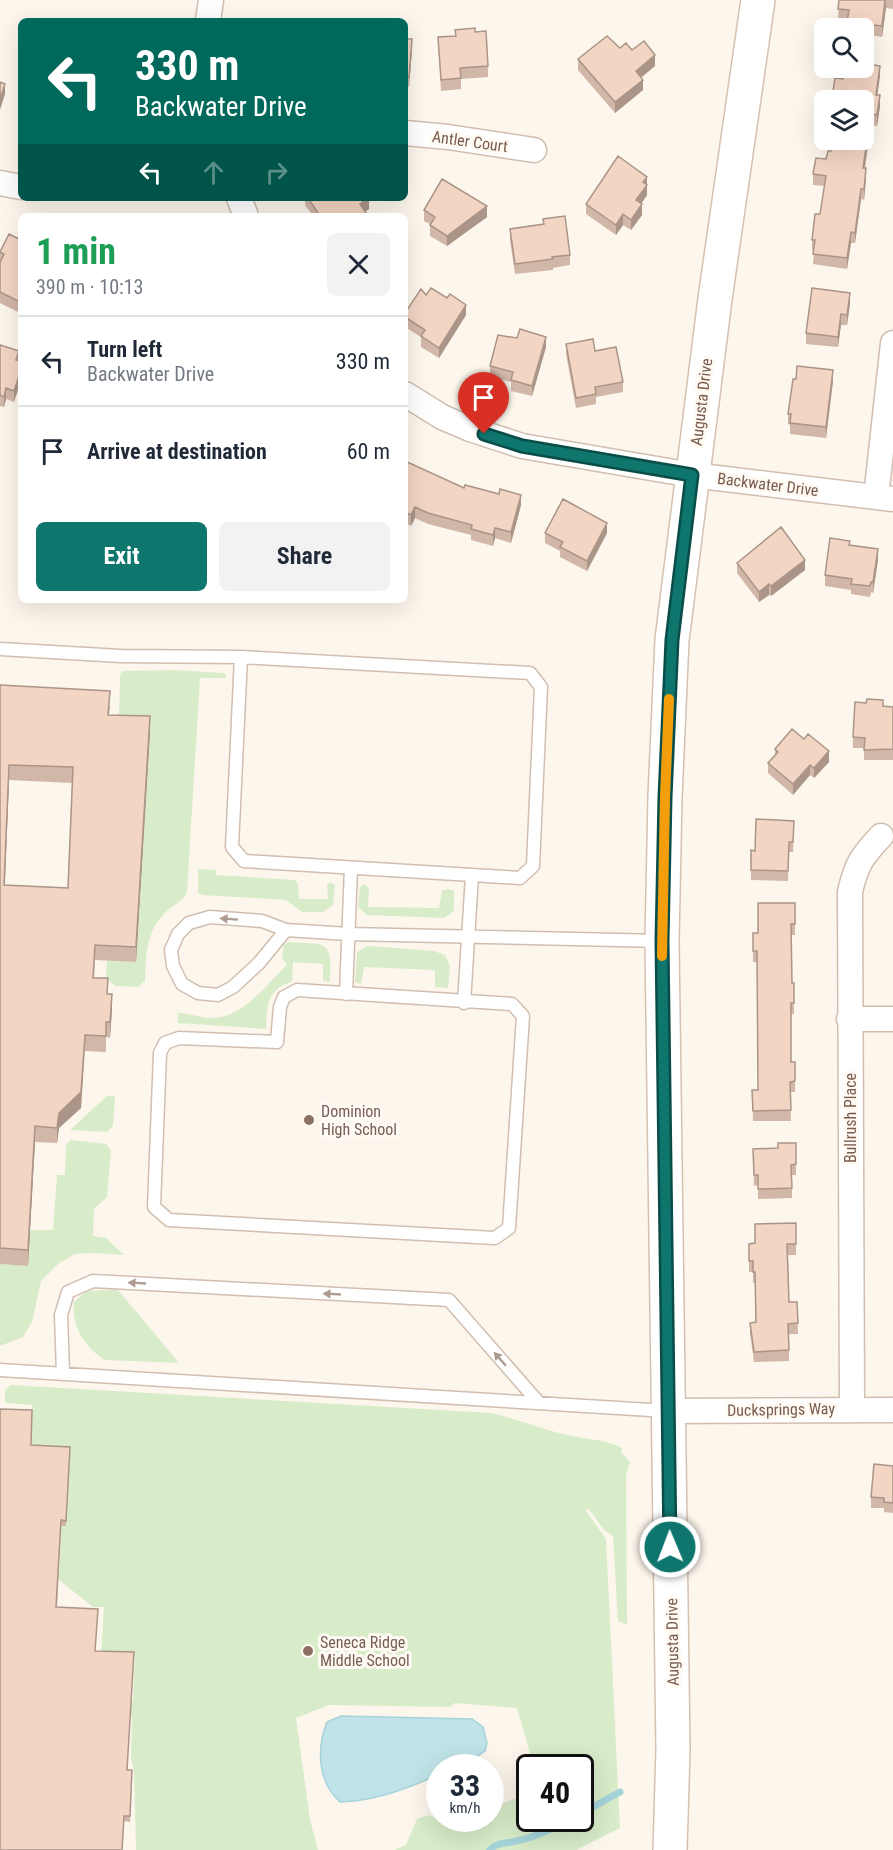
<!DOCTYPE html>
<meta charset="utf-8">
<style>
:root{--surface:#fff;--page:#f2f2f3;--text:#1f2937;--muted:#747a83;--line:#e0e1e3;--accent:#0f766e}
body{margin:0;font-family:"Roboto Condensed",sans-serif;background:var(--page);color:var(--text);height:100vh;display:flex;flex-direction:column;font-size:22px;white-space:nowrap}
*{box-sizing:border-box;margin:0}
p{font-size:20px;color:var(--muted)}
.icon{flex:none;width:33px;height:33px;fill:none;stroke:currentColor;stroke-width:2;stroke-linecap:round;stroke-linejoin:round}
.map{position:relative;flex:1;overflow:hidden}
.drawer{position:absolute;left:18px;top:213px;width:390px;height:390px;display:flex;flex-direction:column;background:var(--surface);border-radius:9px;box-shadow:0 6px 24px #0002}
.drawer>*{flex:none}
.hud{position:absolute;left:18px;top:18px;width:390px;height:183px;border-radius:9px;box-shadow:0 6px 24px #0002;background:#00695c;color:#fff;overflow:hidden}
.fabs{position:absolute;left:814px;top:18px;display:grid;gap:12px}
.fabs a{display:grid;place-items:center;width:60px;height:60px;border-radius:9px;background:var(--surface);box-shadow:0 6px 24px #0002;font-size:30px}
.speed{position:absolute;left:426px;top:1754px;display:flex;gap:12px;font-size:30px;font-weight:700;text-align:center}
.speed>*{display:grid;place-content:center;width:78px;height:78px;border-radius:50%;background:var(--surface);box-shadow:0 6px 24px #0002;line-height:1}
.speed small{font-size:15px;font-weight:400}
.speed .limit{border:3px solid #111;border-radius:9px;background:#fff;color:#111}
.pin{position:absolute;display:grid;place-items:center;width:51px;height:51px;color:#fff;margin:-62px -26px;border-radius:50% 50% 50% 0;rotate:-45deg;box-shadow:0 0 6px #0007}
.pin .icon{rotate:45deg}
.me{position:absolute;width:66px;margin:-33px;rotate:359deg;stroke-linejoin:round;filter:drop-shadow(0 0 4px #0008)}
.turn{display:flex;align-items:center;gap:21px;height:126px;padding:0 18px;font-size:27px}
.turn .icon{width:78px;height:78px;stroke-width:2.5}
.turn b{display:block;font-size:42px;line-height:51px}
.lanes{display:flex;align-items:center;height:57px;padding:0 18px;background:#0003;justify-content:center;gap:30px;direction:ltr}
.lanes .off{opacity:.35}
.round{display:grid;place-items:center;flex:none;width:63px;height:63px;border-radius:9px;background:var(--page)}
.overview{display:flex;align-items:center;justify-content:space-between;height:102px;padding:0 18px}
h1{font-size:36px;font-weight:700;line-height:45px;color:#1e9e55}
.cta{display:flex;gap:12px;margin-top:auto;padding:12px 18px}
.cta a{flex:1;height:69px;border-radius:9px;background:var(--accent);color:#fff;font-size:24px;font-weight:700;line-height:69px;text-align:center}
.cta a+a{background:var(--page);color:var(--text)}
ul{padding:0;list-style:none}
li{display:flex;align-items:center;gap:18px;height:90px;padding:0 18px;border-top:2px solid var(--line)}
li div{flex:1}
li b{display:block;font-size:22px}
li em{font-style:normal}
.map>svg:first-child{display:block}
.green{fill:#d8ecc9}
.water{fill:#bfe3e8;stroke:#a5d3da;stroke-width:1.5}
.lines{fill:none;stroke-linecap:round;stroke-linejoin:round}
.stream{stroke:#a5d3da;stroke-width:7}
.lane-casing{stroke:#d1beb0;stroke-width:15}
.street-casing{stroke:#d1beb0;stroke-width:27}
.secondary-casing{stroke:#d6c0b0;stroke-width:36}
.lane{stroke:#fff;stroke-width:12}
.street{stroke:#fff;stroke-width:24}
.secondary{stroke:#fff;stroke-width:33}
.wall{fill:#d1b7a8;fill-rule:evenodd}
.shaded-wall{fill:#aa9588}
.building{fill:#f3d5c3;stroke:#aa9588;stroke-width:1.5;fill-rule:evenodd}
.oneway{fill:#af9d94}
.route-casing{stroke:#0a4d48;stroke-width:15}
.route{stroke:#0f766e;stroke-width:10}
.slow{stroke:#f59e0b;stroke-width:10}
.education-dot{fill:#8d6e63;stroke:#fffaf3;stroke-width:2}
.labels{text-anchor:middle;stroke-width:6;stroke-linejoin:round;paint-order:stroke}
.street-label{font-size:16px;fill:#7a5c4d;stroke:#fffaf3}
.education-label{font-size:16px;fill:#785e54;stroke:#fffaf3;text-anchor:start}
</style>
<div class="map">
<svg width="893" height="1850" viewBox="0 0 893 1850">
<rect width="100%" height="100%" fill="#fdf6ec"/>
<!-- green -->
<path class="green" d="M174,670L223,673L226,675V678H200L187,892C183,902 174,904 167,911C146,930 146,954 145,981L138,987L116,986L106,978L107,961L136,962L150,732L119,721L120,676L122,671Z
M198,869L216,870V875L295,880L298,884L299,899H328L327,885L330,882L335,885L333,905L323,912H302L286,900L202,895L198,893Z
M364,884L369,888L368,907L439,908L442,890L448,889L454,891V911L444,918L367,915L358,907L360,887Z
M289,942C328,945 332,939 330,982L323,981V964L293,962L292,982C268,987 266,1008 266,1029L178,1023V1013C189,1013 200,1018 211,1018C243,1018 266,985 287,965L282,958L284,944Z
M368,946L434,951L445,955L450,966L448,988L435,987V970L364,967L361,984L355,982L357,952Z
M107,1096H115L113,1126L107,1132L70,1130Z
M71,1140L106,1144L111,1150L107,1197L94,1209L93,1236L106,1238L124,1255L92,1253L75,1254L58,1264L41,1281L32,1322L23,1337L0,1346V1264L28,1266L30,1230H53L57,1175H65L66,1145Z
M100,1290H118L179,1363L105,1360C85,1348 71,1326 74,1302L87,1291Z
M11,1385L491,1413C516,1418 538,1428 563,1434C583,1440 603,1438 622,1448L621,1452L630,1462L626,1475L627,1625L618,1621L613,1536L605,1531L588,1508L586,1511L606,1539L620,1828L576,1850H394L406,1845L417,1819L428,1815L455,1825L471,1818H490L491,1809L529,1792L530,1818H580V1767H534L517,1708L455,1703L450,1707L329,1705L296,1718L310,1820L318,1850H136L134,1773L131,1758L132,1717L98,1713V1699L133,1701L135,1657L101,1654L104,1607H93L59,1580L61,1526H66L31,1451L32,1405L5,1403V1390Z"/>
<!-- water -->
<path class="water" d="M341,1716L472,1719L483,1727L487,1743L485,1751C468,1762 460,1767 440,1767L439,1774C408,1789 375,1801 340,1802C318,1782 316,1749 327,1722Z"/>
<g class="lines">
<!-- stream -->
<path class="stream" d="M580,1814L620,1792
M490,1850C497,1842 506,1844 516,1841C537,1837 555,1828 573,1818"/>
<defs>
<path id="lane" d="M0,649L121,656L241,657L530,673L541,687L533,866L520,878L472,875L464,1003
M241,657L232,847L244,861L472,875
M286,930L259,963L233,987L218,995L198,993L182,984L173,966L171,950L178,934L189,923L210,917L262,921L286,930L348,934L661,941
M297,990L512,1004L523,1016L509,1228L495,1238L169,1220L154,1207L160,1053L165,1043L179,1038L277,1042L280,1007L284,997Z
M346,994L351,868
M0,1370L667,1411
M63,1373L61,1315L68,1292L93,1281L449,1300L539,1403"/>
<path id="street" d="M208,21L211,0
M405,133L448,137L534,150
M0,183L21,187
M239,198L246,216
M405,394L442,417L470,429L522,446L692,475L893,499
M876,497L893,343
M849,1019H893
M852,1408L850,892C856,865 862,856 881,836
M669,1411L893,1410"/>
<path id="secondary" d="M670,1850L673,1750L662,941L665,797L672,640L715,299L758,0"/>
</defs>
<!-- lane casing -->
<use href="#lane" class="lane-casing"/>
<!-- street casing -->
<use href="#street" class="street-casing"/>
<!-- secondary casing -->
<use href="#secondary" class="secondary-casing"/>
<!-- lane -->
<use href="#lane" class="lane"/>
<!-- street -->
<use href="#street" class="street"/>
<!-- secondary -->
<use href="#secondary" class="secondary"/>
</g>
<!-- wall -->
<path class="wall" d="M839,0H893V9L886,8L882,37L864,34V28H847V20L838,19Z
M405,26V39L412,49L409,87H405Z
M475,32L488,66V77L461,79V89L441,91L438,37L455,36Z
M620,48L632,50L655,66L641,77L643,90L615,113L578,70V59Z
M880,76L877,95L880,106L877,126L871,125L865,168L866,179L864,200L861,199L855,243H851L847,269L813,264L814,250H812V240L820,214L825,186L813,185V174L826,159L831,151L864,100H832V98L843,79Z
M647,177V195L641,204L642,215L631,230L623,225L616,235L586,214V204Z
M305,198H368L369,209L365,212L368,216H313L305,205Z
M424,210L487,217L447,246L430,236V224L424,221Z
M543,219L570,255V265L553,268V270L515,274L510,240V229L543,225Z
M21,240V312L20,313L0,303V252Z
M426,295L466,315L439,358L421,347V337L405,327V313Z
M850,304L847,325H841L838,347L806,344V333Z
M566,344L595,351L623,382V392L596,397V404L576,408L566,354Z
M0,345L19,351L14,402L6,399L4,407L0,406Z
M546,347L532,396L511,391V382L490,376V366Z
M833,381L826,438L790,434V425L788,424V414Z
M405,461L464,488L521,505L511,543L495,538L493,546L471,540V535L428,524L415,518L411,526L405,523Z
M545,533H607L587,571L560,557V551L545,543Z
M850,545L878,560L873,593L871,592L870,597L851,594V590L825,586V575Z
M737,563L805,570L771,596L769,595L759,602L737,573Z
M0,685L110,706L109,715L150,732L136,962L95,960L94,978L108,994L112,1009L110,1038L106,1037V1052L85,1051L81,1108L59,1128L57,1143L35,1142L28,1266L0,1264ZM9,780L72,783L68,888L5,885Z
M883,706L893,707V760H864V748H853V737Z
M775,749L829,762L814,778L810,775L793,795L768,773V763L775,755Z
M794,821L793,852H789L788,881L751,880V850L755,851Z
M795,903V935H791L792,983H794V1014H791V1062H795V1092H790L791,1121H753L752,1090H758L757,962H753V933H758Z
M796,1143V1175H792V1198L758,1199V1185L754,1186L753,1149L778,1148Z
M796,1223V1255H788L789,1302H797L798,1334H789V1361L754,1362L750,1333V1323L756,1322L755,1283H753V1272H749V1244L755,1243Z
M31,1445L70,1447L66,1526H61L57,1607L96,1651L128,1770H132L130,1822L124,1821L0,1850Z
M893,1466V1513L884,1512V1508H871V1497Z"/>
<!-- shaded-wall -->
<path class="shaded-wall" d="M886,0V8L882,37V26Z
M412,39V49L409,87V77Z
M655,55V66L636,82V71Z
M880,66V76L876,105V95Z
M643,80V90L615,113V102Z
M5,84V94L0,110V100Z
M880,95V106L877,126V115Z
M871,114V125L863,178V168Z
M866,168V179L864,200V189Z
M647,177V195L636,211V200L643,182Z
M861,189V199L855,243V233Z
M369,198V209L360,215V204Z
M642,204V215L631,230V220Z
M487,206V217L447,246V236Z
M623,214V225L616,235V225Z
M851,232V243L847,269V258Z
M850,293V304L847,325V315Z
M466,305V315L439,358V348Z
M841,314V325L838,347V337Z
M546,337V347L532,396V386Z
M21,370V381L14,402V391Z
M833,370V381L826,438V427Z
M6,388V399L4,407V397Z
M521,495V505L511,543V532Z
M415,507V518L411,526V515Z
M607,523V533L587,571V561Z
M495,528V538L493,546V535Z
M878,549V560L873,593V582Z
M805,560V570L771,596V586Z
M769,584V595L759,602V592Z
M150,716V732L136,962V947Z
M829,751V762L814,778V768Z
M9,765V780L4,901V885Z
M810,765V775L793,795V784Z
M112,994V1009L110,1038V1022Z
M85,1035L81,1108L59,1128L57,1143V1128L59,1113Z
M35,1126V1142L28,1266V1250Z"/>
<!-- building -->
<path class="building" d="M839,0H885L882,26L847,22L849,10L838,9Z
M475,28V32L486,31L488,66L460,68L461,78L441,80L438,37L456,36L455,30Z
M607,36L620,48L626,43L632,50L644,41L655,55L636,71L643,80L615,102L578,59Z
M405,39H412L409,77L405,76Z
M864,63L880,66L876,95H880L877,115L871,114L863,168H866L864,189H861L855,233L851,232L847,258L813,254L815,240H812L815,214H820L826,176L813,174L816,158L826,159L828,151H831L832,140H864V100H839V99L832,98L835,78L843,79L845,68H864Z
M0,82L5,84L0,100Z
M618,156L647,177L643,182L647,185L636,200L642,204L631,220L623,214L616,225L586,204Z
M442,179L487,206L447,236L430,225L435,217L424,210Z
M308,198H368L360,204L368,216H320Z
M565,216L570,255L552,257L553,259L515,264L510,229L544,224L543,219Z
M9,234L21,240L20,302L0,292V263L4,254L0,252Z
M431,288L447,298L450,294L466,305L439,348L421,336L425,330L405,317V313L421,289L426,295Z
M812,288L850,293L847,315L841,314L838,337L806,333Z
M520,329L546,337L532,386L511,380L513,372L490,366L498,335L517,338Z
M593,339L595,351L616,347L623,382L595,387L596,394L576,398L566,344Z
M0,345L19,351L16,360L21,361V370L14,391L6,388L4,397L0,395Z
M797,366L833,370L826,427L790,423L791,414H788L793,379H796Z
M405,461L464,488L465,485L499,494L500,489L521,495L511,532L495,528L493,535L471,529L472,525L428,513L415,507L411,515L405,512Z
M563,499L607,523L587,561L560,547L563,542L545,533Z
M781,527L805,560L771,586L769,584L759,592L737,563Z
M830,538L850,541L849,545L878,549L873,582H871L870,586L851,584L852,579L825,575Z
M0,685L110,691L108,715L150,716L136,947L95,945L93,978H108L107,994H112L110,1022H106V1036L85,1035L81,1092L59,1113L57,1128L35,1126L28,1250L0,1248ZM9,765L73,767L68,888L4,885Z
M867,699L883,700V706L893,707V749L864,750L865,738L853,737L855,702L866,703Z
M792,729L804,739L808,734L829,751L814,768L810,765L793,784L768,763L778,752L775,749Z
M756,819L794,821L793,842H789L788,871L751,870V850L755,851Z
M758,903H795V924H791L792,983H794V1003H791V1062H795V1081L790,1082L791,1110L753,1111L752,1090H758L757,951H753V933H758Z
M778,1143H796V1164L791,1165L792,1188L758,1189V1175H754L753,1149L778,1148Z
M796,1223V1244H787L789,1302H797L798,1323L788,1324L789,1350L754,1352L750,1323L756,1322L755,1272H753V1261H749V1244L755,1243V1224Z
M0,1409L32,1410L31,1445L70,1447L66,1521L61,1520L56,1607L98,1609L95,1651L134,1652L127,1770H132L130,1816H124L122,1850H0Z
M874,1464L893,1466V1503L884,1502V1498L871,1497Z"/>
<!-- one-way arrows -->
<defs><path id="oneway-solid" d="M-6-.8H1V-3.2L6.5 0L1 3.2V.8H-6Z" transform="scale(1.5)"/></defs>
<g class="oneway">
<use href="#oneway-solid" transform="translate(229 919) rotate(-176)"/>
<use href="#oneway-solid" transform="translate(137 1283) rotate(-177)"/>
<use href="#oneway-solid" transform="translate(332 1294) rotate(-177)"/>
<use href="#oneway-solid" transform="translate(500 1359) rotate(-131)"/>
</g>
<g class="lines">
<defs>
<path id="route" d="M484,434L522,446L692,475L672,640L665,797L662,941L670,1547"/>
</defs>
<!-- route casing -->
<use href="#route" class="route-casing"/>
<!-- route -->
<use href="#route" class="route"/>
<!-- slow -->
<path class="slow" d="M662,956L665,797L669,699"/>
</g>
<!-- markers -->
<g class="education-dot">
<circle cx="309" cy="1120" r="6"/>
<circle cx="308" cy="1651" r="6"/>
</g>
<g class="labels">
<!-- street labels -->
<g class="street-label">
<text transform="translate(470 141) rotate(8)" y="6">Antler Court</text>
<text transform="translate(701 402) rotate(-83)" y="6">Augusta Drive</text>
<text transform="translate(768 484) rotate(7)" y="6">Backwater Drive</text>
<text transform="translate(850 1118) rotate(-90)" y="6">Bullrush Place</text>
<text transform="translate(781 1409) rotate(-1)" y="6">Ducksprings Way</text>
<text transform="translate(672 1642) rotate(-91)" y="6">Augusta Drive</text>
</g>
<!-- education labels -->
<g class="education-label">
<text x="321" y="1117">Dominion<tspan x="321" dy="18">High School</tspan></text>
<text x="320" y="1648">Seneca Ridge<tspan x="320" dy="18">Middle School</tspan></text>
</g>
</g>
</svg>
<div class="fabs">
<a><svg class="icon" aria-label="search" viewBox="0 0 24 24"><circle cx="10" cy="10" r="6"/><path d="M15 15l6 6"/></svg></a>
<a><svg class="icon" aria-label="layers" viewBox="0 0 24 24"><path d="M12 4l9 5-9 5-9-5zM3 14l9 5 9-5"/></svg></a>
</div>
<div class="speed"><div>33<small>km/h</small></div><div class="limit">40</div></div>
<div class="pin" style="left:484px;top:434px;background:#d93025"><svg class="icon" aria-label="arrive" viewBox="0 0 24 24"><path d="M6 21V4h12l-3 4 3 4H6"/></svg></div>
<svg class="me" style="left:670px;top:1547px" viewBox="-20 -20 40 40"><circle r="17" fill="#0f766e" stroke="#fff" stroke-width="3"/><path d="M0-11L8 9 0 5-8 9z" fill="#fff"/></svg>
<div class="hud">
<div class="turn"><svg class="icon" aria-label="left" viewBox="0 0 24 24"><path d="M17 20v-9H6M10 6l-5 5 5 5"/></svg><div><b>330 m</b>Backwater Drive</div></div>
<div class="lanes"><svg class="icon" aria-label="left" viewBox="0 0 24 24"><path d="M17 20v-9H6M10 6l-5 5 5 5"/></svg><svg class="icon off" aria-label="ahead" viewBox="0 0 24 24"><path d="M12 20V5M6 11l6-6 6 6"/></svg><svg class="icon off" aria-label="right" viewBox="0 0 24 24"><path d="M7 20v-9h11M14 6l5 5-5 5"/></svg></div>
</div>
<section class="drawer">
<div class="overview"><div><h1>1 min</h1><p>390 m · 10:13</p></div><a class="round"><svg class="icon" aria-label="close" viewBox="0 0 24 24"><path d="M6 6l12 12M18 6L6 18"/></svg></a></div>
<ul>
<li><svg class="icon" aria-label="left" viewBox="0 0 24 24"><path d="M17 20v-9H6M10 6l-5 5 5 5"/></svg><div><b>Turn left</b><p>Backwater Drive</p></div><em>330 m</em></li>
<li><svg class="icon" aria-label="arrive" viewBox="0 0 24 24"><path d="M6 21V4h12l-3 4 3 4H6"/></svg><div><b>Arrive at destination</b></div><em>60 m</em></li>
</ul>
<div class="cta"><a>Exit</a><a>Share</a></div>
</section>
</div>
